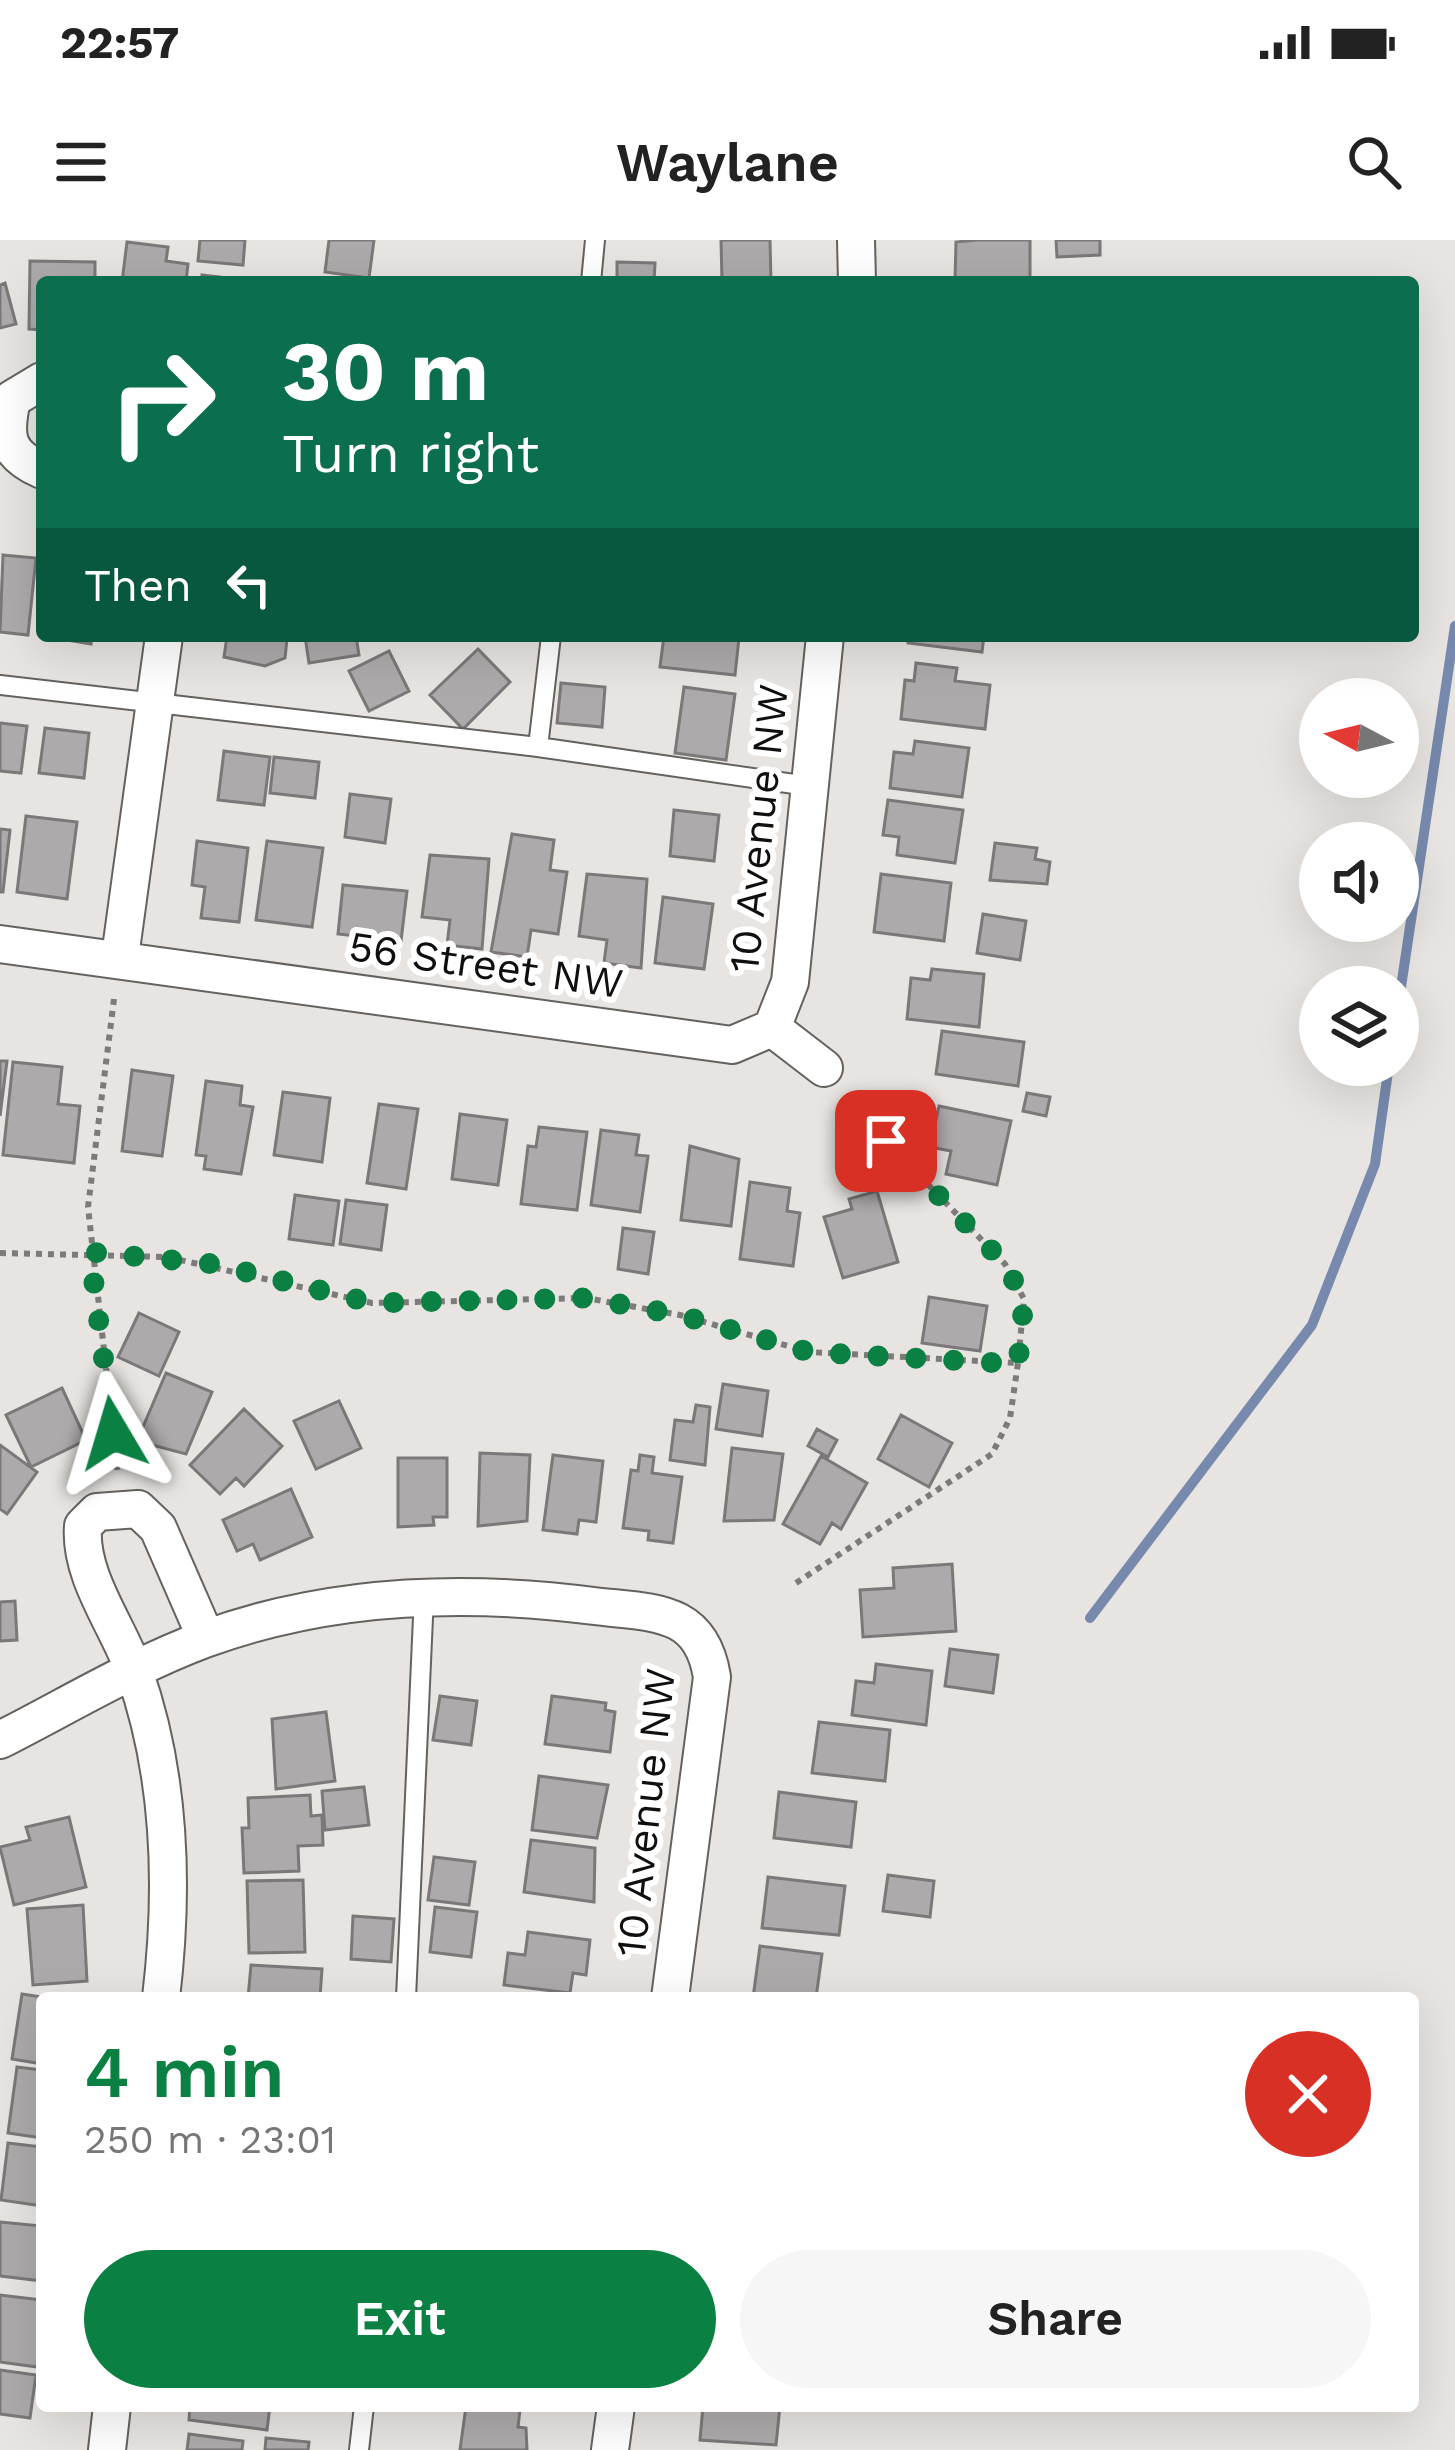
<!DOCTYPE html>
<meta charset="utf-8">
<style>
:root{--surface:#fff;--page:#f6f6f6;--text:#222;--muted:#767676;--accent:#0b8043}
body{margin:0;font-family:"Work Sans",sans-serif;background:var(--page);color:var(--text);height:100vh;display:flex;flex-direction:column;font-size:45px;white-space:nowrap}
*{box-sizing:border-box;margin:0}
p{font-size:39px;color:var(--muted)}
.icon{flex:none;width:66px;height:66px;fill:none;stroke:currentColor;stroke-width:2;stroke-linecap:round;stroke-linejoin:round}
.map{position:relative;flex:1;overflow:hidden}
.sheet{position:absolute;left:36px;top:1752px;width:1383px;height:420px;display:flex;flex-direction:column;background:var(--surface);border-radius:12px;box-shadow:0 12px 48px #0002}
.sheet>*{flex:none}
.guide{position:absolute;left:36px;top:36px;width:1383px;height:366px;border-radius:12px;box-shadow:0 12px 48px #0002;background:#0b6e4f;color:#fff;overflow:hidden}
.needle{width:78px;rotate:277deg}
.tools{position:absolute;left:1299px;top:438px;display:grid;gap:24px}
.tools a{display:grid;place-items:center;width:120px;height:120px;border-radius:50%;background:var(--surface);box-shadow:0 12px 48px #0002;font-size:60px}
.pin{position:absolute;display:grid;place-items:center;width:102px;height:102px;color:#fff;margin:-51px;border-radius:24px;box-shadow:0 6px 18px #0006}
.me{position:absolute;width:132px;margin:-66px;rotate:353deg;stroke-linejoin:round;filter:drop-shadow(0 0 9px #0008)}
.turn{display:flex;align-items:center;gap:42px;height:252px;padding:0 48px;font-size:54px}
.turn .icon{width:156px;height:156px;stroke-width:2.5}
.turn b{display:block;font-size:84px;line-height:102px}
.then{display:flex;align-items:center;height:114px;padding:0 48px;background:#0003;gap:24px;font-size:45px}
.round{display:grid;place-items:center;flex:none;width:126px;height:126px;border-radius:63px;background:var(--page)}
.overview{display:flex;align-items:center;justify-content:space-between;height:204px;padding:0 48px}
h1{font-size:72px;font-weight:600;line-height:90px;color:var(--accent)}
.primary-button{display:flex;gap:24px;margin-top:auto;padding:24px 48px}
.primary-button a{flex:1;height:138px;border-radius:72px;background:var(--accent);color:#fff;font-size:48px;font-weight:600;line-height:138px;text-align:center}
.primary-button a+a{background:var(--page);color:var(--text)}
.status{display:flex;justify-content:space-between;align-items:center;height:84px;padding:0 60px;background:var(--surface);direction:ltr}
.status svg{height:33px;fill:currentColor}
header{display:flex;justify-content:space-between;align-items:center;height:156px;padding:0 48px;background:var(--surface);font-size:54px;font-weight:600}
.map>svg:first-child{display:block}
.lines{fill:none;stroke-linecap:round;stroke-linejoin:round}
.stream{stroke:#7789ac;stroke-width:10}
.building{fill:#aeaaab;stroke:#7c7879;stroke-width:3}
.lane-casing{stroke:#64625f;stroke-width:22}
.street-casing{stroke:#64625f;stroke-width:40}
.path{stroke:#7d7b79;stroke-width:6;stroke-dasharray:6 6;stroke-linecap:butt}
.lane{stroke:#fff;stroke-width:18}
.street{stroke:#fff;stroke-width:36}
.route{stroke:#0b8043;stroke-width:21;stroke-dasharray:0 37.8}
.labels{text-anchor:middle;stroke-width:12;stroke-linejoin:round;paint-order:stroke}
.street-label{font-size:42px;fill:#100f0e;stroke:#fff}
</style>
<div class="status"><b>22:57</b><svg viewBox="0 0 49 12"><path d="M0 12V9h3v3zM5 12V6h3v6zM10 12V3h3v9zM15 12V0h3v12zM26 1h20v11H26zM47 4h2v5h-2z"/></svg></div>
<header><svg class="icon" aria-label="menu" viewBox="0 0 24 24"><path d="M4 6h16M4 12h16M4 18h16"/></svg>Waylane<svg class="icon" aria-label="search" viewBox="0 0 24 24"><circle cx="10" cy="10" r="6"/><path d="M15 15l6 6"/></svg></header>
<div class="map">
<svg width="1455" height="2210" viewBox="0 0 1455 2210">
<rect width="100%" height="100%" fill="#e7e4e1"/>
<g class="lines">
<!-- stream -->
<path class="stream" d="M1398,767L1455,386
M1090,1378L1312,1085L1375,924L1389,825"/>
</g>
<!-- building -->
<path class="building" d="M200,0H245L243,25L198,21Z
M329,0H374L369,38L325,32Z
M721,0H770L771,42H722Z
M977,0H1030V41L955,39L956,2Z
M1056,0H1100V15L1057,17Z
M127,2L168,7L166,21L188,24L186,42H122Z
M30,21L95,22V42H42V90L29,89Z
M617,22L655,23L654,42H617Z
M202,35L263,42H201Z
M5,43L16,84L0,88V45Z
M3,315L36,318L28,395L0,392Z
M43,396H92L91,404Z
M227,396L287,399L285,418L265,426L224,417Z
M305,396H356L359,415L309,423Z
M664,396L739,398L735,435L660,427Z
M908,396H984L982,412L908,403Z
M478,409L510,442L463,489L430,455Z
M389,411L409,451L369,471L349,431Z
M916,423L957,428L955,441L990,445L985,489L901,479L905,440L914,441Z
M561,443L605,447L602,487L557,483Z
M684,447L735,454L726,520L675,513Z
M0,483L27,486L21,533L0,531Z
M45,488L89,493L84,538L39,533Z
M915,501L969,508L962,557L890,548L894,512L913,514Z
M224,511L270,517L264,565L218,560Z
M274,517L319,522L315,558L270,553Z
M350,554L391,559L385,603L345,597Z
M888,560L963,570L955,623L897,615L899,597L883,595Z
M674,570L719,575L714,621L670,616Z
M26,576L77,582L67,659L17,652Z
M0,589L10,590L3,652H0Z
M512,594L554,600L550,630L567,632L558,694L531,690L527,717L491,712Z
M197,601L248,608L239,682L201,678L205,647L192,645Z
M267,601L323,608L312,687L256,680Z
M995,603L1037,608L1035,619L1050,622L1047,644L990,640Z
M430,615L489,619L482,709L447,705L450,680L422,677Z
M587,634L647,639L641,728L604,723L607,700L579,696Z
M881,634L951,643L944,701L874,692Z
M343,645L407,651L401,701L338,694Z
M663,657L713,664L704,729L655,723Z
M983,674L1026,681L1020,720L977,713Z
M932,729L984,734L979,787L907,779L911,738L930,740Z
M942,791L1024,802L1018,846L936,834Z
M0,821H7L0,876Z
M13,822L62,827L58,864L80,866L74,923L3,915Z
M132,830L173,836L162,916L122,911Z
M206,841L242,846L240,865L253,867L241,934L204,929L206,916L196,915Z
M283,852L330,858L322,922L274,915Z
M1027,853L1050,857L1046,876L1023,871Z
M379,864L418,869L406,949L367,943Z
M939,866L1011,881L997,945L946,934L951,911L930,907Z
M460,874L507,880L498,945L452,939Z
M539,887L587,892L577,970L521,964L528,906L536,907Z
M601,890L639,895L636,915L648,916L640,972L591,965Z
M690,906L739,919L731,986L681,980Z
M750,942L790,948L787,971L800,973L793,1026L740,1019Z
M877,951L898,1022L843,1038L824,977L852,969L849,959Z
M295,955L339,961L333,1005L289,999Z
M346,960L387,965L381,1010L340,1004Z
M623,988L654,992L648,1034L618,1029Z
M929,1057L987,1066L980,1111L922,1103Z
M139,1073L179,1092L159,1136L118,1117Z
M166,1133L212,1152L186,1214L137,1201Z
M723,1144L768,1151L762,1196L716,1189Z
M62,1148L86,1200L31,1227L6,1175Z
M339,1161L361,1208L316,1229L294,1181Z
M696,1165L710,1167L705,1225L670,1220L675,1180L693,1182Z
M244,1169L282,1206L244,1246L236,1238L220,1254L190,1225Z
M901,1175L952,1203L929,1247L878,1219Z
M817,1189L837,1200L828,1217L808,1206Z
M0,1205L37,1232L7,1274L0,1269Z
M732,1208L783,1214L774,1280L724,1281Z
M480,1213L530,1215L527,1281L478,1286Z
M553,1215L603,1221L596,1282L579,1280L577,1294L543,1290Z
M640,1215L654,1217L652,1233L682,1237L673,1303L648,1300L649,1291L623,1288L631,1230L638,1231Z
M821,1216L867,1243L841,1289L832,1283L820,1304L783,1284Z
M398,1218H447V1277H433L434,1285L398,1287Z
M291,1249L312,1297L260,1320L253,1304L237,1311L223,1280Z
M952,1324L956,1391L863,1397L860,1350L894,1348L893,1328Z
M15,1361L17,1400L0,1401V1362Z
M950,1409L998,1415L993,1453L945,1446Z
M876,1424L932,1431L926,1485L852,1475L856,1441L874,1443Z
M440,1456L477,1461L471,1505L433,1500Z
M552,1456L606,1463L605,1470L615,1472L610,1512L545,1504Z
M326,1472L335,1541L276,1549L272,1479Z
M819,1482L890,1490L885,1541L812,1533Z
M539,1536L608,1545L597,1598L532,1590Z
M364,1547L369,1585L325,1590L322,1551Z
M779,1552L856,1562L851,1607L774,1598Z
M310,1555L311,1576L322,1575L323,1605L298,1606L299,1631L244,1633L242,1588H249L248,1558Z
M69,1577L86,1647L14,1665L0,1607L30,1600L26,1587Z
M531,1600L595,1608L594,1662L524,1652Z
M434,1617L475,1622L469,1665L428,1660Z
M888,1635L934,1641L930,1677L883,1671Z
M768,1637L845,1646L839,1695L762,1688Z
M303,1640L305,1712L249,1713L247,1641Z
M83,1665L87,1741L33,1745L27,1669Z
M435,1667L477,1672L471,1717L430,1712Z
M353,1676L394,1679L391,1722L351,1719Z
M528,1692L590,1700L586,1735L573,1733L570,1753L504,1745L508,1713L525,1715Z
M760,1706L822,1714L816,1758H753Z
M251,1725L322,1729L320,1758H248Z
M22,1754L48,1758H42V1824L12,1819Z
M17,1827L42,1830V1898L8,1893Z
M8,1903L42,1907V1966L1,1960Z
M0,1982L42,1986V2041L0,2036Z
M0,2055L42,2060L37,2127L0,2122Z
M0,2130L36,2135L30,2178L0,2174Z
M190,2166H270L267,2190L189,2180Z
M466,2166L520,2170L518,2187L526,2188L527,2210H460Z
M703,2166H780L776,2205L700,2200Z
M189,2194L243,2201L242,2210H187Z
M266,2198L309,2202L308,2210H265Z"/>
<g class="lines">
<defs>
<path id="lane" d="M591,42L595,0
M0,445L538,507L808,546
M538,507L551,396
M406,1758L424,1355
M359,2210L364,2166"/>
<path id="street" d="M856,0L857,42
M42,141L12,159C4,196 5,214 42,230
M0,704L732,805L772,788L824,828
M120,717L164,396
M772,788L790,742L825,396
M0,1500C67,1466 135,1425 205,1399C331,1353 463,1349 594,1366C652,1373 701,1368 712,1437L670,1758
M161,1758C174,1649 171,1535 134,1431C117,1384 79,1336 83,1286L97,1272L138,1269L158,1288L206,1398
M107,2210L112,2166
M610,2210L616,2166"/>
</defs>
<!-- lane casing -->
<use href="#lane" class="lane-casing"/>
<!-- street casing -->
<use href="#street" class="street-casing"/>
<!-- path -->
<path class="path" d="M114,759L88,967L118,1235
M0,1013L167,1017L372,1063L586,1058L680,1075L809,1112L1018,1123
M796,1343L992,1214L1010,1178L1018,1123L1024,1059L1005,1024L856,870"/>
<!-- lane -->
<use href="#lane" class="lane"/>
<!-- street -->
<use href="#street" class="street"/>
</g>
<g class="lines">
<!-- route -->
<path class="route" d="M113,1193L90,1012L214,1024L372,1063L586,1058L680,1075L809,1112L1018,1124L1024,1060L1005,1024L886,901"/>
</g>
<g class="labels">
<!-- street labels -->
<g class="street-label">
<text transform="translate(758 588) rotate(-84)" y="15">10 Avenue NW</text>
<text transform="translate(486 724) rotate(8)" y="15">56 Street NW</text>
<text transform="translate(645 1572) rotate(-84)" y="15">10 Avenue NW</text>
</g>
</g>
</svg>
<div class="tools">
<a><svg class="needle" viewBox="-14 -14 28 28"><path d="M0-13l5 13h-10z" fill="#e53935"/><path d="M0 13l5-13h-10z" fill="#767676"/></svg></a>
<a><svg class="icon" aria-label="sound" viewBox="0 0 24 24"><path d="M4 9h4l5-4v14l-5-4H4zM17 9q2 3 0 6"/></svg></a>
<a><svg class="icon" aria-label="layers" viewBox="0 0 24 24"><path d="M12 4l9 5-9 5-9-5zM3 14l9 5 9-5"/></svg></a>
</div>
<div class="pin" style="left:886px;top:901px;background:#d93025"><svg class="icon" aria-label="arrive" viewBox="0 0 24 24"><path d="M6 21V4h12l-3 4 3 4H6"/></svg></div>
<svg class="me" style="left:113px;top:1193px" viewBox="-20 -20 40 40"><path d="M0-17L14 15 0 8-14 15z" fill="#0b8043" stroke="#fff" stroke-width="4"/></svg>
<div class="guide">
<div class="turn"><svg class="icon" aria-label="right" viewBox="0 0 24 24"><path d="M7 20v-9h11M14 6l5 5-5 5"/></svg><div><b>30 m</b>Turn right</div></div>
<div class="then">Then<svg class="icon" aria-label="left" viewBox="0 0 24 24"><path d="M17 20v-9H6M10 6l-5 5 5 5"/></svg></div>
</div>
<section class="sheet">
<div class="overview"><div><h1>4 min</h1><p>250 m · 23:01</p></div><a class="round" style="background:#d93025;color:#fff"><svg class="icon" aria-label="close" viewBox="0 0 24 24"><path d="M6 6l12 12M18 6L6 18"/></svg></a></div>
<div class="primary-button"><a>Exit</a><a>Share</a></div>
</section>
</div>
